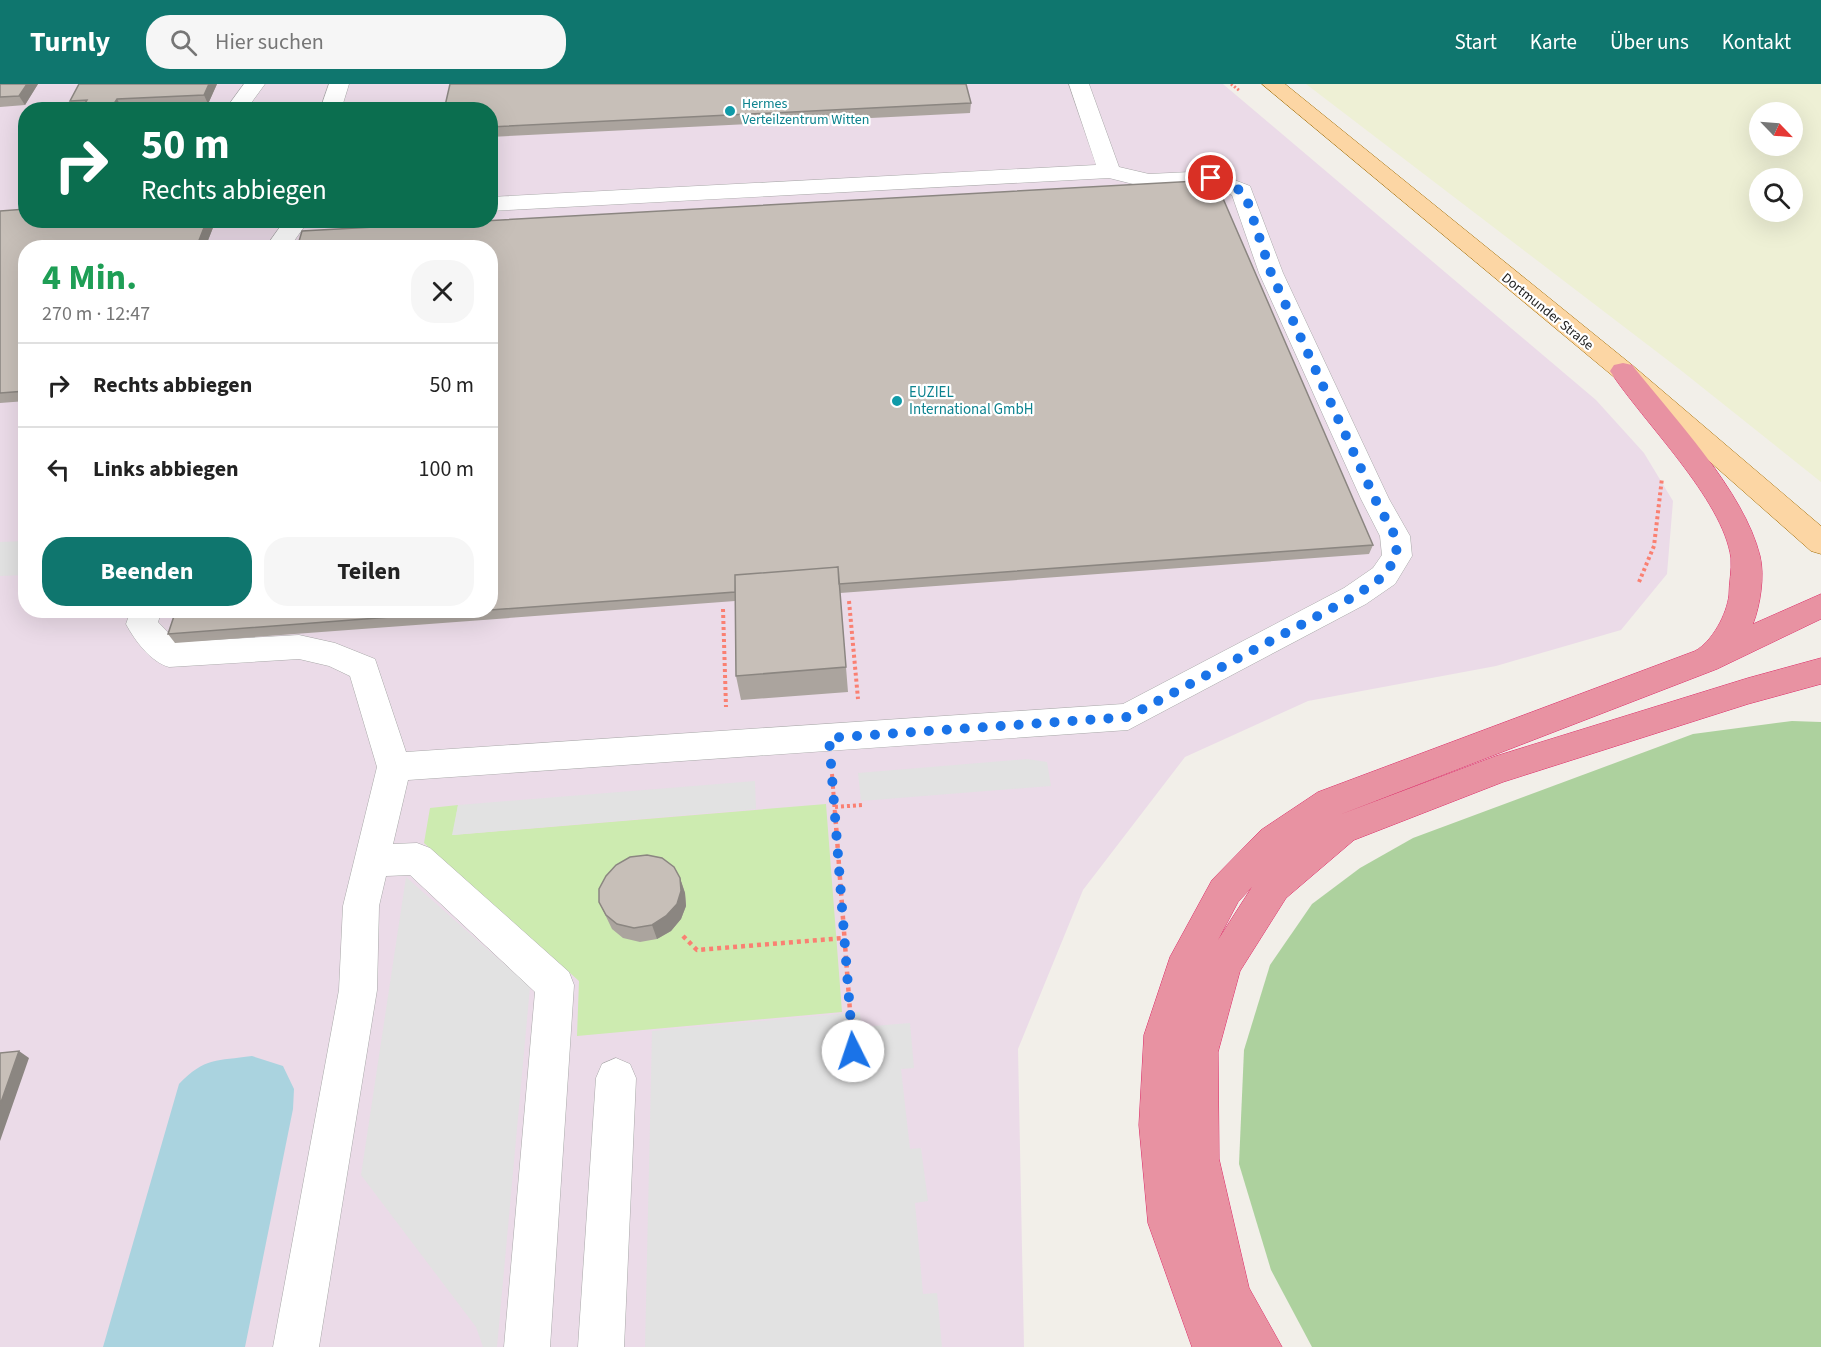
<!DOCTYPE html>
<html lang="de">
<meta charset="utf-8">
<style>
:root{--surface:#fff;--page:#f6f6f6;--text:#222;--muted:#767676;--line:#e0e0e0;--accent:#0f766e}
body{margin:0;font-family:"Source Sans 3",sans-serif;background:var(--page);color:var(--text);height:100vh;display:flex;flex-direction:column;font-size:22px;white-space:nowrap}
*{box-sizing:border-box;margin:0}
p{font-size:20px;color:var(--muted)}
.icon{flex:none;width:33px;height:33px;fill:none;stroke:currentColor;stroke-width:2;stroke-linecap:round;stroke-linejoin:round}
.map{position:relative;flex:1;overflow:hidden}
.drawer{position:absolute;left:18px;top:156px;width:480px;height:378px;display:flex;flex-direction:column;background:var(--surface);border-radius:24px;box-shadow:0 6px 24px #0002}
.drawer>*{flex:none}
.guide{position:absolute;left:18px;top:18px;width:480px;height:126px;border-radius:24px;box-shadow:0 6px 24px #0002;background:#0b6e4f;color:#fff;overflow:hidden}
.needle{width:39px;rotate:115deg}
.buttons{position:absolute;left:1749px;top:18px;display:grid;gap:12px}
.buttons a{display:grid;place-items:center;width:54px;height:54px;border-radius:50%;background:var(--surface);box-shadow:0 6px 24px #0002;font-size:30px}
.pin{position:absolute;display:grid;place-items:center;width:51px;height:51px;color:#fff;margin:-26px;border:3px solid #fff;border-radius:50%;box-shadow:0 2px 6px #0007}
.me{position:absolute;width:66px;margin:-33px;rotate:356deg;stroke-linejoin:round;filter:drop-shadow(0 0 4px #0008)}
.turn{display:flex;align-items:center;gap:21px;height:126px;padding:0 24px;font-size:27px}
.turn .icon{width:78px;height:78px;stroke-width:2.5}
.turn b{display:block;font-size:42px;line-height:51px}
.round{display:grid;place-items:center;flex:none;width:63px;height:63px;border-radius:24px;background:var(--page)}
.head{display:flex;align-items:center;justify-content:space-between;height:102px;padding:0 24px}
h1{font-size:36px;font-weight:700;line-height:45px;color:#1e9e55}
.action{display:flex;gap:12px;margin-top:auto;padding:12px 24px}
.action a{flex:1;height:69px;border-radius:24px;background:var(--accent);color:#fff;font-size:24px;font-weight:700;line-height:69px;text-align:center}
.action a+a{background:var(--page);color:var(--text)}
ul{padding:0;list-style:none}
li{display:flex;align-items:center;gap:18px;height:84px;padding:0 24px;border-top:2px solid var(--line)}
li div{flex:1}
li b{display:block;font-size:22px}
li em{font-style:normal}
header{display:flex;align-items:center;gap:36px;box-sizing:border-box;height:84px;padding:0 30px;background:var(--accent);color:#fff}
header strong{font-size:28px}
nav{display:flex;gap:33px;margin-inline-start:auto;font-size:21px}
.search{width:420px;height:54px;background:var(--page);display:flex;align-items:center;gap:15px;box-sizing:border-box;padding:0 21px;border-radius:24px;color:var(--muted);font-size:22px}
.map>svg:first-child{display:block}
.industrial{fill:#ebdbe8;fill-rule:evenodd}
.farmland{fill:#eef0d5;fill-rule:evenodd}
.grass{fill:#cdebb0}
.forest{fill:#add19e}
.parking{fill:#e2e2e2}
.water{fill:#aad3df}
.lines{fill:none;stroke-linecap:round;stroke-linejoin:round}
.minor-casing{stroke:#a9a9a9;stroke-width:1}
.major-casing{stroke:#a06b00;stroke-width:1}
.highway-casing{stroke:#dc2a67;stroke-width:1}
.path-far2{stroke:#fa8072;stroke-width:3;stroke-dasharray:2 2;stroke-linecap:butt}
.path-far1{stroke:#fa8072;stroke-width:4;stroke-dasharray:3 3;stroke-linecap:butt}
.path{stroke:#fa8072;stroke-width:4.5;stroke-dasharray:4 4;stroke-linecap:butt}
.minor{fill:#fff;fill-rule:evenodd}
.major{fill:#fcd6a4;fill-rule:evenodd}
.highway{fill:#e892a2;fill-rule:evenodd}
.wall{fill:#aba49e}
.shaded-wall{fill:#8b8681}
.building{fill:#c7bfb8;stroke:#8b8681;stroke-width:1.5}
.route{stroke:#1a73e8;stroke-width:10;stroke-dasharray:0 18}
.culture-dot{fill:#0f9aa8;stroke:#fff;stroke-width:2}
.labels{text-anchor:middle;stroke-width:4.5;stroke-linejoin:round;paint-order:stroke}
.far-culture-label{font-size:14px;fill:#0d838f;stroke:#fff;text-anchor:start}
.far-street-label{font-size:14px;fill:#222;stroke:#fff}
.culture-label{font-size:15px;fill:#0d838f;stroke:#fff;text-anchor:start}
</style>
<header>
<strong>Turnly</strong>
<div class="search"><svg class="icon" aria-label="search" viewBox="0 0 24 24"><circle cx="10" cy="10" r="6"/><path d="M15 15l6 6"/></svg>Hier suchen</div>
<nav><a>Start</a><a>Karte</a><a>Über uns</a><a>Kontakt</a></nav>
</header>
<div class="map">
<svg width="1821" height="1263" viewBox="0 0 1821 1263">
<rect width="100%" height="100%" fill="#f2efe9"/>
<!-- industrial -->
<path class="industrial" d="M0,0H1223L1596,316L1644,369L1673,417L1667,490L1621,546L1496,582L1308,617L1185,673L1083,806L1018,965L1024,1263H0ZM26,26H490V136H26ZM26,164H490V526H26Z"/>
<!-- farmland -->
<path class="farmland" d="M1306,0H1821V398L1678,284ZM1760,28H1792V62H1760ZM1760,94H1792V128H1760Z"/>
<!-- grass -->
<path class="grass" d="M826,720L842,928L577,952L579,897L424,759L430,724L458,721L453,751Z"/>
<!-- forest -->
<path class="forest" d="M1792,637L1821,638V1263H1312L1271,1186L1239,1080L1244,966L1270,881L1312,820L1360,784L1413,754L1693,650Z"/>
<!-- parking -->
<path class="parking" d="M25,457V491L0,492V458Z
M1027,675L1047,678L1051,702L861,717L858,689Z
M755,697L756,725L452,751L458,721Z
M406,793L530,903L497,1263H483L476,1243L361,1091Z
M860,928L861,943L910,939L914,984L901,985L910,1065L921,1064L928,1117L915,1119L923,1210L937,1209L942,1263H645L652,947Z"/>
<!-- water -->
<path class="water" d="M252,972L283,982L294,1005L293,1025L245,1263H103L179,1000C205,973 217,977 252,972Z"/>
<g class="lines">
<defs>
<path id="minor" d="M244,0H265L246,26H225Z
M329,0H349L341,26H320Z
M1069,0H1089L1119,83L1149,90L1211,87L1250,102L1283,189L1389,415L1410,452L1412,472L1395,500L1366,520L1128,646L408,696L393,760L417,759L430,764L569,888L574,901L550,1263H504L535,908L410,791L386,792L379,822L377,906L319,1263H273L339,906L343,822L377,683L350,592L329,582L299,575L169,583C151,578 135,557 126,540L131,526H162L158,538L177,558L299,551L335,559L375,575L406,668L1123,620L1344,504L1373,484L1382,471L1380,452L1361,415L1259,189L1232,111L1208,101L1149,104L1109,94L490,127V113L1096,81Z
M285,136H309L289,164H265Z
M616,974L630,980L636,994L624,1263H578L596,994L602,980Z"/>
<path id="major" d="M1262,0H1285L1632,281L1821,442V470L1811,467L1614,293Z"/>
<path id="highway" d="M1623,279L1632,281C1674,334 1744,407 1760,472C1765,492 1760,522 1753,540L1821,510V535L1717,585L1339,731L1496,672L1748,594L1821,574V600L1748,620L1503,698L1354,756L1286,814L1240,887L1218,968L1219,1075L1249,1204L1282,1263H1192L1148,1139L1139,1041L1144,951L1170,873L1212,796L1261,746L1318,708L1695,567C1712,558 1727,530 1729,511C1729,499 1732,486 1731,474C1723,415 1643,338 1610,287L1614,281ZM1252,803L1218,856L1238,818Z"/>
</defs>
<!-- minor casing -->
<use href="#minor" class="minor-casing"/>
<!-- major casing -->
<use href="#major" class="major-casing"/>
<!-- highway casing -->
<use href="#highway" class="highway-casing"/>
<!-- path-far2 -->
<path class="path-far2" d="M1231,0L1240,7"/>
<!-- path-far1 -->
<path class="path-far1" d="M1639,498L1654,462L1662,394
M849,517L858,615
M723,525L726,623
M832,690L835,730
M835,723L862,721"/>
<!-- path -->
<path class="path" d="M835,728L853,967
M683,852L697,866L844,854"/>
<!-- minor -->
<use href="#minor" class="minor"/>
<!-- major -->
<use href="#major" class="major"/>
<!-- highway -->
<use href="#highway" class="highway"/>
</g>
<!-- wall -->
<path class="wall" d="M0,0H38L25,21L0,23Z
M217,0L208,20L122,24L121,26H74L70,17Z
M971,19L970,29L490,53V26Z
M0,127L26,136H216L205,164H26V317L0,319Z
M490,164L1373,461L1369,470L840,509L848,608L741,616L736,592L735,517L175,559L168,550L176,526H490Z
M680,794L685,809L686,822L681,835L671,847L657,855L640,858L623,854L612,845L599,818Z"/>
<!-- shaded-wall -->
<path class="shaded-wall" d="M27,0H38L25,21L19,12Z
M209,0H217L208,20L204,11Z
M117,15L122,24L121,26H110Z
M207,136H216L205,164H196Z
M680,794L685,809L686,822L681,835L671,847L657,855L652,841Z
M19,967L29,974L0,1057V1021Z"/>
<!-- building -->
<path class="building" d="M0,0H27L19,12L0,13Z
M79,0H209L204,11L117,15L110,26H81L87,16L70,17Z
M450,0H966L971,19L490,43V26H444Z
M1215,96L1373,461L839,500L838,483L735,491V508L490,526V164H297L302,147Z
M26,125V136H207L196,164H26V307L0,309V127Z
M838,483L846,583L736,592L735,491Z
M176,526H482L168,550Z
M647,771L662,774L674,783L680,794L681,807L677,820L666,832L652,841L634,844L617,840L606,831L599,818V805L606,792L616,781L630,773Z
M19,967L0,1021V969Z"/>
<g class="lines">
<!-- route -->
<path class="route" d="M853,967L829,654L1128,633L1355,512L1384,492L1397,472L1395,452L1375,415L1271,189L1248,119L1242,107L1211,94"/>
</g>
<!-- markers -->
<g class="culture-dot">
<circle cx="730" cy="27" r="6"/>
<circle cx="897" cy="317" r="6"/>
</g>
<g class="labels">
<!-- far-culture labels -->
<g class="far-culture-label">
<text x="742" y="24">Hermes<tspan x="742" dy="16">Verteilzentrum Witten</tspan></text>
</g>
<!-- far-street labels -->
<g class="far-street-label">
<text transform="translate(1548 227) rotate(39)" y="5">Dortmunder Straße</text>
</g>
<!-- culture labels -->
<g class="culture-label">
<text x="909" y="313">EUZIEL<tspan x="909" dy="17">International GmbH</tspan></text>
</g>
</g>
</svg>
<div class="buttons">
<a><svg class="needle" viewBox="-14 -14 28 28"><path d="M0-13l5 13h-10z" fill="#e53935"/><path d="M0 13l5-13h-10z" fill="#767676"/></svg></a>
<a><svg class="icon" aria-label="search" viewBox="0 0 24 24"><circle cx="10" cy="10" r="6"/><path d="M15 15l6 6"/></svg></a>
</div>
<div class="pin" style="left:1211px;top:94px;background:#d93025"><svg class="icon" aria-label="arrive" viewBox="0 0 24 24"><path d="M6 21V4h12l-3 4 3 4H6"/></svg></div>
<svg class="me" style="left:853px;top:967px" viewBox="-20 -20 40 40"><circle r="19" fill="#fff"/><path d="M0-13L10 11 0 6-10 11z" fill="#1a73e8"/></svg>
<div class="guide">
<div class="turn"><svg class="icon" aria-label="right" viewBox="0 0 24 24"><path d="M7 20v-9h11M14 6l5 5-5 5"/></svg><div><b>50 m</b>Rechts abbiegen</div></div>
</div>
<section class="drawer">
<div class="head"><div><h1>4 Min.</h1><p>270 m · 12:47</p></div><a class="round"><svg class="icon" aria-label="close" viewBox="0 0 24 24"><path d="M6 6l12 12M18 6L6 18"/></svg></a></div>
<ul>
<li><svg class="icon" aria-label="right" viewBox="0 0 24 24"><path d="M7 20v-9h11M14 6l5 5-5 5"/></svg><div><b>Rechts abbiegen</b></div><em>50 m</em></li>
<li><svg class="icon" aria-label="left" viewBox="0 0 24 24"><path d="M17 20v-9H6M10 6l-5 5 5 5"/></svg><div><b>Links abbiegen</b></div><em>100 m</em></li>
</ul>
<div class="action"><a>Beenden</a><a>Teilen</a></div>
</section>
</div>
